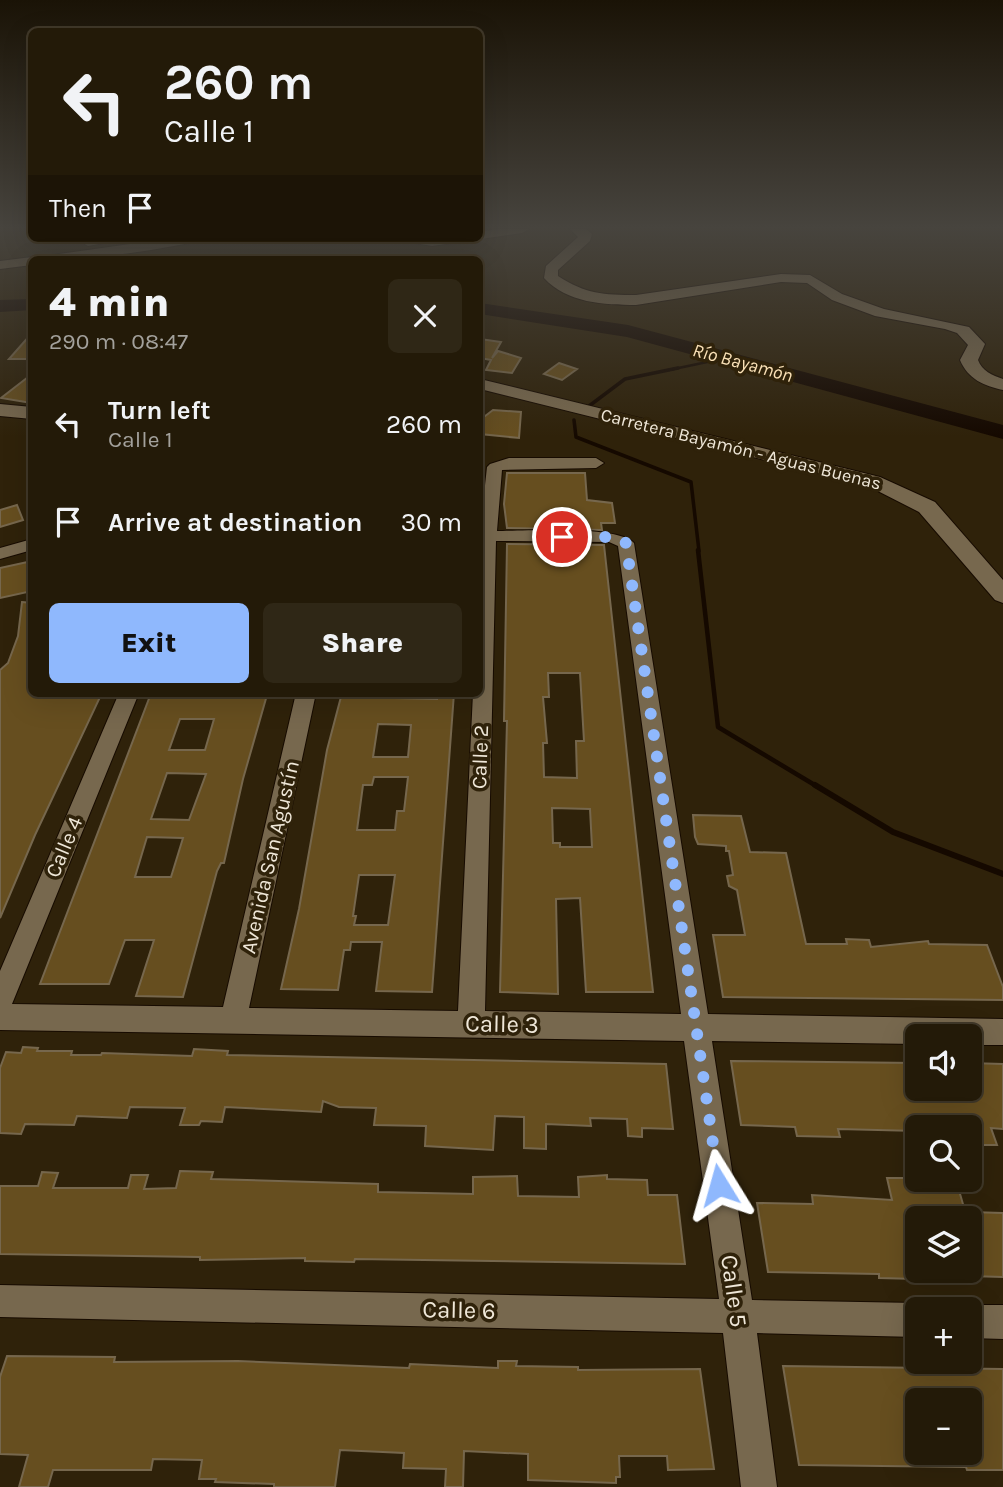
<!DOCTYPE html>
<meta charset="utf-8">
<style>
:root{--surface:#231a08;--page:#2f2716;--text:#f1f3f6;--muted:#a3a19c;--line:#403829;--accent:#8fb8fd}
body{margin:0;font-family:Karla,sans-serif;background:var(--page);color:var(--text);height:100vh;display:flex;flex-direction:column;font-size:26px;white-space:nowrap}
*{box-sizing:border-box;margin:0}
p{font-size:23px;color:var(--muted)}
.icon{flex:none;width:38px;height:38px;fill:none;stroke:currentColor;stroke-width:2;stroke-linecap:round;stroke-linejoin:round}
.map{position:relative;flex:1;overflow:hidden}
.side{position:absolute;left:28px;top:256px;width:455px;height:441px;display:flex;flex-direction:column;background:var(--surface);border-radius:10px;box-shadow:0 7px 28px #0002,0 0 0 2px var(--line)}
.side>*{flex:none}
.banner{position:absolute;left:28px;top:28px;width:455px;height:214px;border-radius:10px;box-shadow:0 7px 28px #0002,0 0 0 2px var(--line);background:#231a08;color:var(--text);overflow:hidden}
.fabs{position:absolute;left:905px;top:1024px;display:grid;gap:14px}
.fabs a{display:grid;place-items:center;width:77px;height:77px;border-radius:10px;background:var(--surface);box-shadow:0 7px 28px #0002,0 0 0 2px var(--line);font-size:35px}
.pin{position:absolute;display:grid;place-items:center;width:60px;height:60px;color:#fff;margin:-30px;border:4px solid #fff;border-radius:50%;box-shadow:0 2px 7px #0007}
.me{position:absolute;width:77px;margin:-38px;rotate:352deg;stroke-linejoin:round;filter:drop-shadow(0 0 5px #0008)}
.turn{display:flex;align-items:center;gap:24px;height:147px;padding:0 21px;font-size:32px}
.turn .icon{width:91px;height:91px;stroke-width:2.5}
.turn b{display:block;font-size:49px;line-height:60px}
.then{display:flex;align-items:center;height:66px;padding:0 21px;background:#0003;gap:14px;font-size:26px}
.round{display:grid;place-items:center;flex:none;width:74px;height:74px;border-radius:10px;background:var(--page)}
.headline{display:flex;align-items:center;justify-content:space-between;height:119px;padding:0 21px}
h1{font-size:42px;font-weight:800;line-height:52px}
.primary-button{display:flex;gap:14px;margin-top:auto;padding:14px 21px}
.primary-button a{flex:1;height:80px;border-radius:10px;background:var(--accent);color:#111;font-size:28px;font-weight:800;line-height:80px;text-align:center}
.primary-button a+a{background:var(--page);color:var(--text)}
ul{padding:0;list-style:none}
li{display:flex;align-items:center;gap:21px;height:98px;padding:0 21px}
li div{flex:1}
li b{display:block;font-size:26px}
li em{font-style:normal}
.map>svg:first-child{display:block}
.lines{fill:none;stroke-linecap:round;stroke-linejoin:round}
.stream-far3{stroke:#150900;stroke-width:2.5}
.stream-far2{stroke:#150900;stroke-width:3.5}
.stream-far1{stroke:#150900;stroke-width:4.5}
.stream{stroke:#150900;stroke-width:6}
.river{fill:#150900;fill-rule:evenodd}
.building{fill:#664e1f;stroke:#76674d;stroke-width:2;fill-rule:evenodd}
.minor-casing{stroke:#170b00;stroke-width:2}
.tertiary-casing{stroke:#170b00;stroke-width:2}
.minor{fill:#77684e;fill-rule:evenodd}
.tertiary{fill:#77684e;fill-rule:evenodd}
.route{stroke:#8fb8fd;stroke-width:12;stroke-dasharray:0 21.6}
.labels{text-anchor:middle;stroke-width:7;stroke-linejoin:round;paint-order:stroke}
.far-street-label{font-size:18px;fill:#efe7d8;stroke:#2f220a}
.far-water-label{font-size:19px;font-style:italic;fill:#fae1b7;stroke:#2f220a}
.street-label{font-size:21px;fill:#efe7d8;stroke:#2f220a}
.near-street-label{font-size:24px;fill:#efe7d8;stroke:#2f220a}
</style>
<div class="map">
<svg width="1003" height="1487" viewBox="0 0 1003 1487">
<rect width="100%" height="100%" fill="#2f220a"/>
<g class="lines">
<!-- stream-far3 -->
<path class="stream-far3" d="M669,370L731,357"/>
<!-- stream-far2 -->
<path class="stream-far2" d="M589,406L625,379L678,368
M574,420L576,437L691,482L699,551"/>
<!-- stream-far1 -->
<path class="stream-far1" d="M698,550L718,727L818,787"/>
<!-- stream -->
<path class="stream" d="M815,785L893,832L1003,874"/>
<!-- river -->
<path class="river" d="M32,299V310L0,312V300Z
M480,303L628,325L1003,425V439L627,337L480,314Z"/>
</g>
<!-- building -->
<path class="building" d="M32,333V359H9Z
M480,339L501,342L492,358L498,351L521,358L512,373L486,370L491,360L480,358Z
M559,363L577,369L562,380L544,374Z
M32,374V403L1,398Z
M493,410L521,412L519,438L480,434V420Z
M507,473H585L587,500L612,503L615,523H601L602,530L507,528L504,504Z
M17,505L23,520L0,527V510Z
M507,544L604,545L653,992H586L580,898L556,899L558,994L500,992L507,721H504ZM548,673H580L584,741H576L577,778L544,777L543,743H547L543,697H549ZM552,808L590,809L592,847H560V843H553Z
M32,561V591L0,598V568Z
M22,602L32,603V693L101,695L35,835L0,918V670L8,663L18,636Z
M342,693H396L395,698L437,699V693H454L432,992L376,991L382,942H351L350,950H344L338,990L281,989L299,909L327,750ZM378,724L411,725L408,757H373ZM374,777H408L404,811H397L395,830H357L363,785H372ZM359,875H395L388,925H354L356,916H353Z
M215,694L267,695L243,779L224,863H221L217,871L183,997L136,996L154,940H125L109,984H40L150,696H214ZM180,719H214L205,750H169ZM167,773L206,774L189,820L151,819ZM147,837L183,838L171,877H135Z
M693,815L741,816L750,852L786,853L806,944H847L846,939L869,940L871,947L928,941L929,944L987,945L1003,987V1000L723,997L713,935H745L737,890L729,886L727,876L733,875L729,851H726V846L698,844L695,837Z
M23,1047L38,1048L37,1051H72L71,1055H101L102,1053L192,1056L194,1049L228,1051L227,1055L666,1064L673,1129L642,1128V1137L628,1136L627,1119L590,1118L591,1126L546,1124V1149L524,1148V1117L495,1116L493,1150L425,1146L426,1126L374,1125L376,1108L339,1107L323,1101L321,1112L225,1107L222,1122L201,1121L199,1125H180L185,1108L130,1107L127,1118L77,1116L74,1125L25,1124L21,1134L0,1133V1068L6,1052L21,1053Z
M731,1061L917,1063V1088H970V1063L1003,1064V1129L991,1128L997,1145H981L974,1126L917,1127V1131L838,1129L840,1137L797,1136L795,1127L741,1125Z
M180,1171L213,1172L211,1179L378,1184V1192L473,1194V1177L517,1176L518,1196L579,1197L578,1177L607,1175V1179L647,1180L648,1195H677L685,1264L355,1259L354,1262L305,1261V1258L200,1260V1257L0,1254V1186H38L42,1172L58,1173L53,1188H128L131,1175H148L144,1189L176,1188Z
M887,1178H904L906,1186L958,1187L967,1218H917V1279L879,1278V1274L768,1272L757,1203L813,1204L812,1195L892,1200Z
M970,1212L1003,1213V1277L970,1276Z
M7,1356L115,1357L114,1362L238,1361L409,1368L410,1364L498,1368V1361H517L516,1366L578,1367V1370L700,1369L714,1469L668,1470L667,1456H619L620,1477H616V1483L528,1480V1454L464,1451L463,1487H445L446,1469L403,1468L404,1453L340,1450L335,1487H274V1484L215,1482L216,1479H199L202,1460L153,1459L151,1470H53L48,1487H19L28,1455L0,1454V1377Z
M783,1366L1003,1369V1470H967L966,1467L799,1465ZM917,1400H970V1452H917Z"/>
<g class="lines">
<defs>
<path id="minor" d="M103,238H131L88,246L83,243Z
M509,458H596L604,463L596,468L502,470L497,531C524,531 618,525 634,543L708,1014L1003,1019V1045H970V1036H917V1044L712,1041L752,1300L917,1303L929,1309H917V1337L757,1333L777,1487H741L723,1333L0,1317V1285L719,1299L684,1041L0,1030V971L119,693H139L12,1004L223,1007L296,693H316L249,1008L458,1011L473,693H480V531L487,467L490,464ZM496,541L609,542L618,546L681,1014L485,1011Z
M32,539V550L0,559V548Z
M970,1305H1003V1339L970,1338V1309H961Z"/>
<path id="tertiary" d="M498,229H529L522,233L432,246L403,241L401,238H480V232Z
M570,229H586L592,234L590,241L558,270V276C586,294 603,295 636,295L781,274L810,275L842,294L884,309L969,327L985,344L978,360C982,371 992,375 1003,379V390C984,386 968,379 960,360L968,345L957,333L945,329L875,316L832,300L807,283L781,282L636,305C604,305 567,303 544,278L546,266L578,237Z
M173,238H202L195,242C145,252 96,259 45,259L52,255Z
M32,257L38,259H32V265L0,269V261Z
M480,379L880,477L935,502L1003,580V603L995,600L919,512L866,485L480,389Z
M0,404L32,407V419L0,416Z"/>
</defs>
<!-- minor casing -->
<use href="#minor" class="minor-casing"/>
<!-- tertiary casing -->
<use href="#tertiary" class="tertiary-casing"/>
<!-- minor -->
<use href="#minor" class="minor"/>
<!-- tertiary -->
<use href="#tertiary" class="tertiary"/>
</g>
<!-- sky -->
<linearGradient id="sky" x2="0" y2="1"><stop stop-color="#1a1306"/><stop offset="0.52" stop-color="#47443e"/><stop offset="1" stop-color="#47443e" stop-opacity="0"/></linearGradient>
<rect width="1003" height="437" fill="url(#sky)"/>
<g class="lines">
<!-- route -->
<path class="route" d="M562,537H611L626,543L719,1185"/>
</g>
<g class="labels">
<!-- far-street labels -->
<g class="far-street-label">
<text transform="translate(741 449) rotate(14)" y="6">Carretera Bayamón - Aguas Buenas</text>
</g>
<!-- far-water labels -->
<g class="far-water-label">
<text transform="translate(743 362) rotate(15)" y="7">Río Bayamón</text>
</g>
<!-- street labels -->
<g class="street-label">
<text transform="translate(480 757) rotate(-88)" y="7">Calle 2</text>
<text transform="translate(64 847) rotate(-67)" y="7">Calle 4</text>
<text transform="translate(270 857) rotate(-77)" y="7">Avenida San Agustín</text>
</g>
<!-- near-street labels -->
<g class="near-street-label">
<text transform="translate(502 1024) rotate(1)" y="8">Calle 3</text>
<text transform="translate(734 1291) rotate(82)" y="8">Calle 5</text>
<text transform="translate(459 1310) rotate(1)" y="8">Calle 6</text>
</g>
</g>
</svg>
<div class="fabs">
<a><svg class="icon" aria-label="sound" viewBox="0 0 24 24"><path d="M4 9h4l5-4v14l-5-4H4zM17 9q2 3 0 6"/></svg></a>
<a><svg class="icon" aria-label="search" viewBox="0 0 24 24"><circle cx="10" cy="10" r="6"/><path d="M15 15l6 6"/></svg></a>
<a><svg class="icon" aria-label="layers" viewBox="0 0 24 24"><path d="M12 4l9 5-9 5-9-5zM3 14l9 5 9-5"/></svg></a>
<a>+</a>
<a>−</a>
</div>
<div class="pin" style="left:562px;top:537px;background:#d93025"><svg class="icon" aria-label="arrive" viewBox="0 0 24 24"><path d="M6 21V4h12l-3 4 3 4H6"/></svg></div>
<svg class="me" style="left:719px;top:1185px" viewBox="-20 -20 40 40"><path d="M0-17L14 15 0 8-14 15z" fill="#8fb8fd" stroke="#fff" stroke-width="4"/></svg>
<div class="banner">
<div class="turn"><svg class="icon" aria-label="left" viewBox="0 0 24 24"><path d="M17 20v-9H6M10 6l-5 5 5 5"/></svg><div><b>260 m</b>Calle 1</div></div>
<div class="then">Then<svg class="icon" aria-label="arrive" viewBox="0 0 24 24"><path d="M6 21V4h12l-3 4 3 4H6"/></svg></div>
</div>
<section class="side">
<div class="headline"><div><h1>4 min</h1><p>290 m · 08:47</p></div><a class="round"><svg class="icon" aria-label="close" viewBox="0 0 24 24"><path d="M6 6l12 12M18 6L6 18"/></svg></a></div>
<ul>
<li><svg class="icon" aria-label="left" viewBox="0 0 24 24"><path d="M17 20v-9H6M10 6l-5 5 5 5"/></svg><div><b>Turn left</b><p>Calle 1</p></div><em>260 m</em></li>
<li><svg class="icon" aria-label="arrive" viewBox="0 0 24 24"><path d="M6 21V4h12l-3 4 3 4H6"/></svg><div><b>Arrive at destination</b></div><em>30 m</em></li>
</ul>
<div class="primary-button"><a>Exit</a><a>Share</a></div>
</section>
</div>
